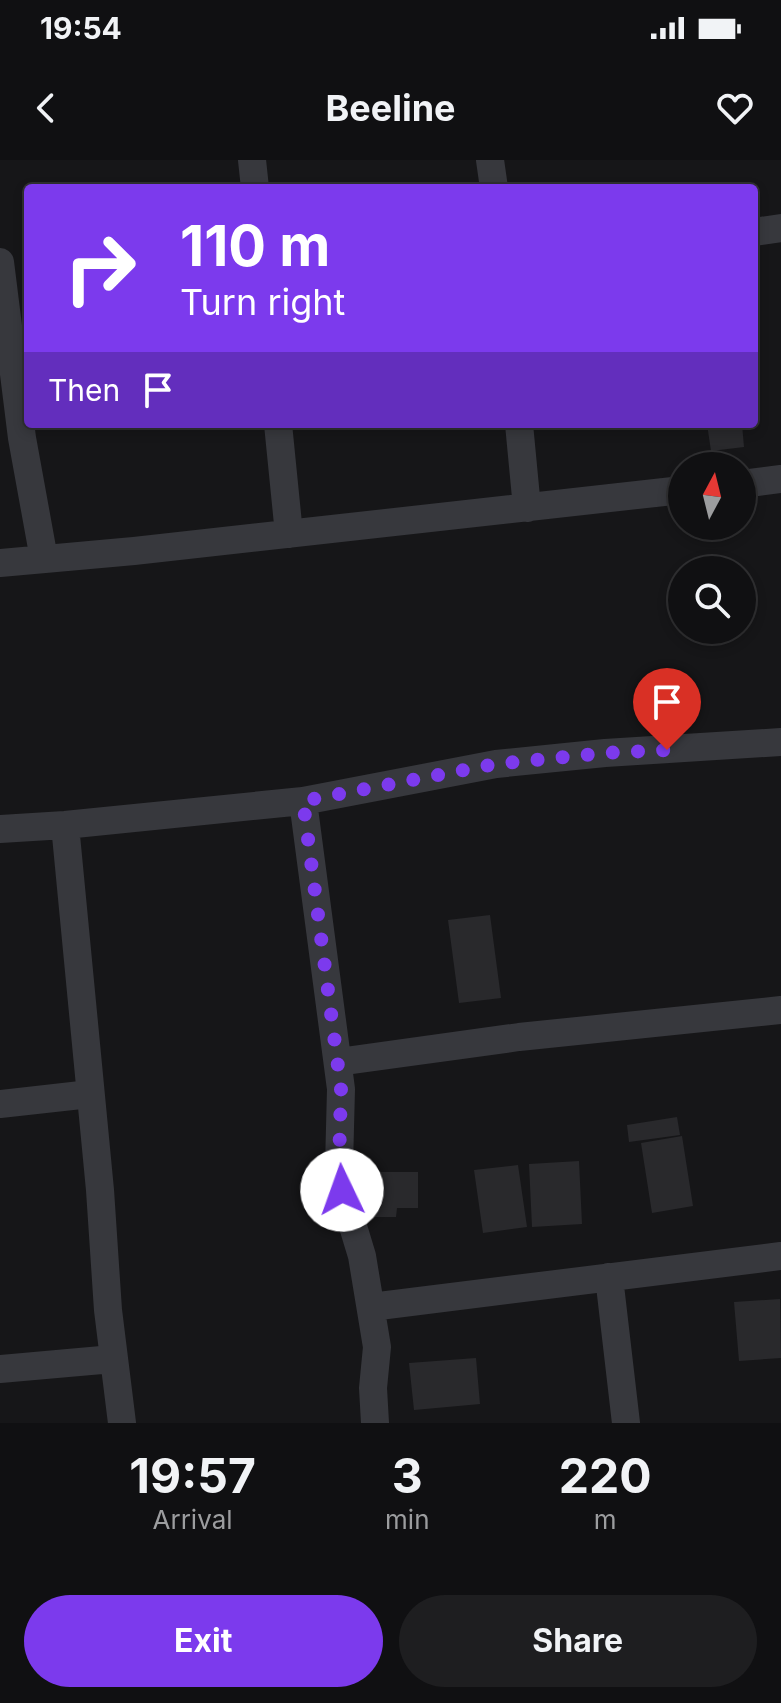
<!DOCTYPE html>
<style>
:root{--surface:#101012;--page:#1e1e20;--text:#f1f3f6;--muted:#9c9d9f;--line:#303032;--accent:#7c3aed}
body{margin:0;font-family:Inter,sans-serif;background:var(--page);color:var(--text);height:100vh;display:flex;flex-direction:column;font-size:30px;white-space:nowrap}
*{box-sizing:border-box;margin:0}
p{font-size:26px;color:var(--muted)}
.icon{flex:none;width:44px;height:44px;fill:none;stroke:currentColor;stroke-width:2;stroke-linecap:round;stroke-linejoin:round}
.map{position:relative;height:1263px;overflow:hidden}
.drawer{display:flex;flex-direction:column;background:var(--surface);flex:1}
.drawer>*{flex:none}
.banner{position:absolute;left:24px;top:24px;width:734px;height:244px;border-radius:8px;box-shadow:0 4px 12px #0003,0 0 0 2px var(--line);background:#7c3aed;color:#fff;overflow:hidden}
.needle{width:52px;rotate:7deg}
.fabs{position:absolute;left:668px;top:292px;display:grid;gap:16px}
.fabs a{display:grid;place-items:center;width:88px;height:88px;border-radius:50%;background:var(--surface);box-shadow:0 4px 12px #0003,0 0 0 2px var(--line);font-size:40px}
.pin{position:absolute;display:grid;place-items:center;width:68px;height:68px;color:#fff;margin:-82px -34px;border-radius:50% 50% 50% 0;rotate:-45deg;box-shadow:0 0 8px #0007}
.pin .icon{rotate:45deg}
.me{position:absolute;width:88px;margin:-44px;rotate:357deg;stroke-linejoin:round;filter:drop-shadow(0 0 6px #0008)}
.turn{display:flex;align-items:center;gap:28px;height:168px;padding:0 24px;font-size:36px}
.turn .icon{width:104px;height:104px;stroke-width:2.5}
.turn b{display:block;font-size:56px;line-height:68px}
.then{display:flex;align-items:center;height:76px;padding:0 24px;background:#0003;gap:16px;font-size:30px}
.eta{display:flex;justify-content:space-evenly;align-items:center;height:136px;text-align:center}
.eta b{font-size:48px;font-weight:700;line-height:56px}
.button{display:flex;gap:16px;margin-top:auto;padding:16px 24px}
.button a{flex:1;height:92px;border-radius:48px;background:var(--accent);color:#fff;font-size:32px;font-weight:700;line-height:92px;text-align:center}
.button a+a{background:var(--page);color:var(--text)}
.status{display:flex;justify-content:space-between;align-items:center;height:56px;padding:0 40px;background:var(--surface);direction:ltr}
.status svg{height:22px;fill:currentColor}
header{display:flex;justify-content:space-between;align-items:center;height:104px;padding:0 24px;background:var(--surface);font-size:36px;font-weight:700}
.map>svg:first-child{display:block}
.building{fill:#29292c}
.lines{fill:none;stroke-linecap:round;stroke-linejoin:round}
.street{stroke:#37383d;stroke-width:28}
.route{stroke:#7c3aed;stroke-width:14;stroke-dasharray:0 25.2}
</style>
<div class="status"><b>19:54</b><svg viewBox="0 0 49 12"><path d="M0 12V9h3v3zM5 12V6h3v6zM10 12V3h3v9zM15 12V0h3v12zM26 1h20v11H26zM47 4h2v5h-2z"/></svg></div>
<header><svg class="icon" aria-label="back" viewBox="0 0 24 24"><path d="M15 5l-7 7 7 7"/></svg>Beeline<svg class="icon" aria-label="heart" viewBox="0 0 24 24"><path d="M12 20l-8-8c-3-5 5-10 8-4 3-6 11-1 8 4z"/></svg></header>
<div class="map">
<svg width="781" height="1263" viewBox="0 0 781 1263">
<rect width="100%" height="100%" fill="#161618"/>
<!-- building -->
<path class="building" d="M707,264H742L744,287L711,291Z
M490,755L501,838L459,843L448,760Z
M677,957L680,975L629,982L627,965Z
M682,976L693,1046L652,1053L641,983Z
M579,1001L582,1064L532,1067L529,1004Z
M518,1005L527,1067L483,1073L474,1010Z
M367,1012H418V1048H397L396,1057H366Z
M780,1139L781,1198L739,1201L734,1142Z
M476,1198L480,1244L414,1250L409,1203Z"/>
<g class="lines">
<!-- street -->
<path class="street" d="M252,0L255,28
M490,0L494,28
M754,72L781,68
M0,102L22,278L44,399
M278,264L289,374
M519,264L527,348
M742,324L781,319
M0,403L134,391L682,330
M303,641L341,929L339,1006L342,1030L362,1096L377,1187L373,1228L375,1263
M65,665L100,1030L108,1150L122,1263
M0,669L65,665L303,641L496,604L605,593L781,582
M338,902L519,877L781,850
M0,944L90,934
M609,1117L626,1263
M371,1147L781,1096
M0,1209L113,1199"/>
</g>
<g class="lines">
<!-- route -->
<path class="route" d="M342,1030L339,1006L341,929L303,641L496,604L605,593L667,590"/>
</g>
</svg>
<div class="fabs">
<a><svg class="needle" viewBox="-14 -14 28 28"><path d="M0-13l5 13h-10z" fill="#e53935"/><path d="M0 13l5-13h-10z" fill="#9c9d9f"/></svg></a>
<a><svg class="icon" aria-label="search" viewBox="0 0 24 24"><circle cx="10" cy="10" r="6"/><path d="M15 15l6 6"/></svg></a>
</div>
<div class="pin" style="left:667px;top:590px;background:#d93025"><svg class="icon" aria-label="arrive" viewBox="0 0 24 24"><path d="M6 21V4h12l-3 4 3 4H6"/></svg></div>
<svg class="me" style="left:342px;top:1030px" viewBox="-20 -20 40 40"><circle r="19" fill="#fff"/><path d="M0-13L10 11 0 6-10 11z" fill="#7c3aed"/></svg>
<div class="banner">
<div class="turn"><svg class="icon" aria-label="right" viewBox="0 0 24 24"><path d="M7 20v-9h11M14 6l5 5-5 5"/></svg><div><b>110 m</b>Turn right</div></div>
<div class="then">Then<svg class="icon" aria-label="arrive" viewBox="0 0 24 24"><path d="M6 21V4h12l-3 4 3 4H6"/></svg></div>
</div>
</div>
<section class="drawer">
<div class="eta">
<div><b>19:57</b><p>Arrival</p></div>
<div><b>3</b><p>min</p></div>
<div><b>220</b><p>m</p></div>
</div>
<div class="button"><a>Exit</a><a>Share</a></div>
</section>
